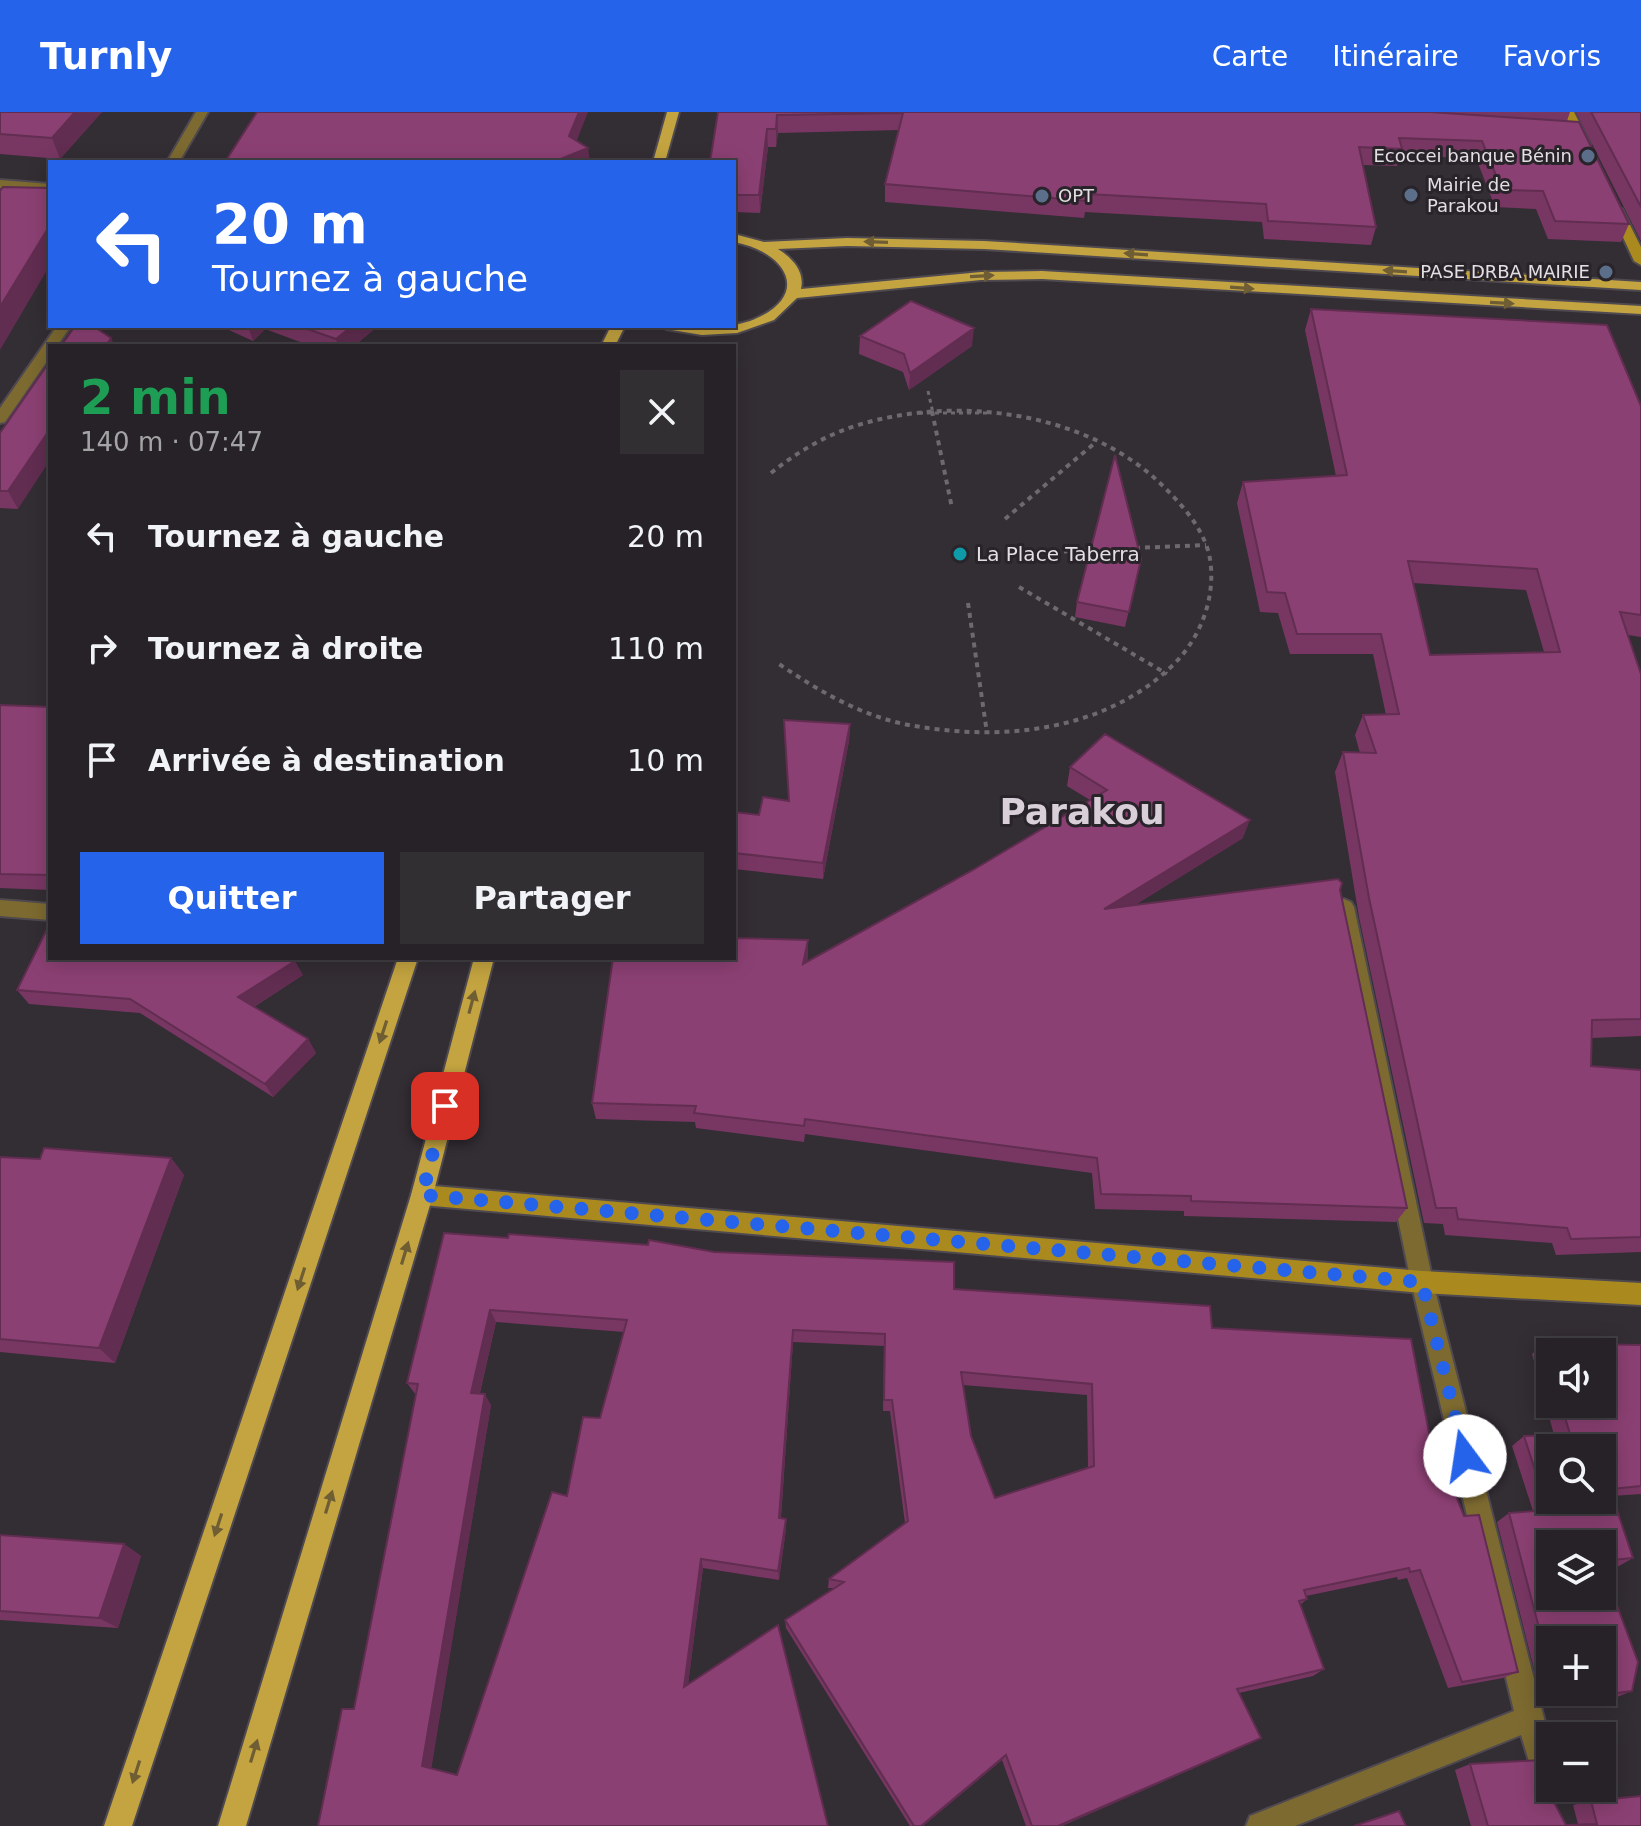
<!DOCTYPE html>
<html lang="fr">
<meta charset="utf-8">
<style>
:root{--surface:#262227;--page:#322f33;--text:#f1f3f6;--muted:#a4a4a7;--line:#423f44;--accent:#2563eb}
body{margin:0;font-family:"DejaVu Sans",sans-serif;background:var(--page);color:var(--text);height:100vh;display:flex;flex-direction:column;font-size:30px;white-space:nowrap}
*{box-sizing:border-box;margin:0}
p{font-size:26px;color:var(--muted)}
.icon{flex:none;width:44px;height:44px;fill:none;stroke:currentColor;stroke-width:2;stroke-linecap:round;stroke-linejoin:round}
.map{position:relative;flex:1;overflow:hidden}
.drawer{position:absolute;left:48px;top:232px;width:688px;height:616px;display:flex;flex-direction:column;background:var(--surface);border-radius:0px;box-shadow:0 4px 20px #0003,0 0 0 2px var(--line)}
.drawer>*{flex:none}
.hud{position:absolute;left:48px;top:48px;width:688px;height:168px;border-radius:0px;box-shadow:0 4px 20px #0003,0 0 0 2px var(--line);background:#2563eb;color:#fff;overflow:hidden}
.fabs{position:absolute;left:1536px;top:1226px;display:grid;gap:16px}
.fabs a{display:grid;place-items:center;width:80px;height:80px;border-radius:0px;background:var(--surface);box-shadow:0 4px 20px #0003,0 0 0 2px var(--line);font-size:40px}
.pin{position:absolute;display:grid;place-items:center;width:68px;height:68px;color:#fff;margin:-34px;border-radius:16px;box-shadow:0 4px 12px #0006}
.me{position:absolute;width:88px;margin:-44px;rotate:346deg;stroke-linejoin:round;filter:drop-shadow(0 0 6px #0008)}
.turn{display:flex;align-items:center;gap:28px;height:168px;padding:0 32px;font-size:36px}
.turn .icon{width:104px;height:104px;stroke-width:2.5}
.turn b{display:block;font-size:56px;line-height:68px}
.round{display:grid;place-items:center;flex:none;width:84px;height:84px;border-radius:0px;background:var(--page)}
.summary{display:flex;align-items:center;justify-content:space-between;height:136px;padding:0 32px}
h1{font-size:48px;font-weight:700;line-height:60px;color:#1e9e55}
.action{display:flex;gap:16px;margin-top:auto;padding:16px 32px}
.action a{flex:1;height:92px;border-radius:0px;background:var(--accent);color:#fff;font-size:32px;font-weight:700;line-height:92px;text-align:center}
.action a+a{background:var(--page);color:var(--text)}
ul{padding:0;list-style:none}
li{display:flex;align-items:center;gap:24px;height:112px;padding:0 32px}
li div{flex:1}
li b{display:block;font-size:30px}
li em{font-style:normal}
header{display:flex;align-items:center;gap:48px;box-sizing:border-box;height:112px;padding:0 40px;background:var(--accent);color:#fff}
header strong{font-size:38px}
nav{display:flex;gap:44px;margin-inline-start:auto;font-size:28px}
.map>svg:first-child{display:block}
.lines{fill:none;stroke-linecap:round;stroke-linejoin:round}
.street-casing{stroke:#4f4950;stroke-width:4}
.secondary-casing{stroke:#4f4950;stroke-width:4}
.primary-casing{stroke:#4f4950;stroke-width:4}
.path-far1{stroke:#6e696f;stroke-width:3;stroke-dasharray:4 4;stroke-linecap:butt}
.path{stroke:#6e696f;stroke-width:4;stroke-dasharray:5 5;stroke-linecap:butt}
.street{fill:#7d6a30;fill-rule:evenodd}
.secondary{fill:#aa8a1f;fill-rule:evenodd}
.primary{fill:#c4a440;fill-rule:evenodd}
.wall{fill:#783763;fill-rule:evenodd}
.shaded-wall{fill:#612d50}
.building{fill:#8b4073;stroke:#612d50;stroke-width:2;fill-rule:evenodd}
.oneway{fill:#6f5d34}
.route{stroke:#2563eb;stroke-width:14;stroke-dasharray:0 25.2}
.service-dot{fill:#5c6f8a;stroke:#29232a;stroke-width:3}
.culture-dot{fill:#0f9aa8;stroke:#29232a;stroke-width:3}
.labels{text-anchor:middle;stroke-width:6;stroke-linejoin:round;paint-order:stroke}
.far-poi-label{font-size:18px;fill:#e3dfe3;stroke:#29232a;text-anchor:end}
.poi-label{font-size:20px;fill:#e3dfe3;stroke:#29232a;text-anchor:start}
.town-label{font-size:36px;font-weight:bold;fill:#d8cfd8;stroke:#29232a}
</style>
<header>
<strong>Turnly</strong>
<nav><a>Carte</a><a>Itinéraire</a><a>Favoris</a></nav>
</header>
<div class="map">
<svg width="1641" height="1714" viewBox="0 0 1641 1714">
<rect width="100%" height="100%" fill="#332d34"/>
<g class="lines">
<defs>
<path id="street" d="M196,0H208L179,50H167Z
M0,68L50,72V80L0,76Z
M57,214H71L57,234H50V245L5,310L0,311V296Z
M1344,787L1351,790L1354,795L1433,1170L1550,1630V1676H1563L1560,1685L1550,1689L1540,1685L1521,1623L1295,1714H1246L1250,1704L1514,1599L1411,1170L1334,795L1337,790Z
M0,788L50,792V808L0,804Z"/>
<path id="secondary" d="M1562,0H1574L1590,32L1588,35H1580Z
M1611,94L1622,97L1641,135V153L1634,149L1610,97Z
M422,1073L1422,1159L1641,1171V1193L1422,1181L422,1093L414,1090L411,1083L414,1076Z"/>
<path id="primary" d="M667,0H679L665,50H653Z
M734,122L764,130L847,126L984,129L1641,170V178L984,137L847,134L778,137C792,146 805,159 801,177L981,160L1042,159L1641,194V202L1042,167L981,168L797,186L774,208L737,221L702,223L666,217L664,214C693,214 723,218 750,209C813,185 788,140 734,130Z
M611,214H625L615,234H601Z
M398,846H418L132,1714H104Z
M474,846H494L433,1083L246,1714H218L411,1083Z"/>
</defs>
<!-- street casing -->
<use href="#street" class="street-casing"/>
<!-- secondary casing -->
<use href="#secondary" class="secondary-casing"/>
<!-- primary casing -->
<use href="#primary" class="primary-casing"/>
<!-- path-far1 -->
<path class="path-far1" d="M928,279L933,301
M919,301H990"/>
<!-- path -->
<path class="path" d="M932,299L952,396
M771,361C796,341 824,324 855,314C955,282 1090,299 1166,377C1185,396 1205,419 1210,447C1216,485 1201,525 1174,552C1105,620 1001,630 909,613C861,604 819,579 779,552
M1005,407L1096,330
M1135,436L1206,433
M1034,441L1097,438
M1019,475L1167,562
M968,491L987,621"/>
<!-- street -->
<use href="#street" class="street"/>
<!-- secondary -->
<use href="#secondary" class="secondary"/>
<!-- primary -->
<use href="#primary" class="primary"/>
</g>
<!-- wall -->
<path class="wall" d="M0,0H102L60,47L0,42Z
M718,0H1570L1567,9L1629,112L1621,130L1548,127L1536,97L1495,95L1476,46L1400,44L1397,54L1363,53L1376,115L1371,133L1264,127L1262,110L1085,100L1084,106L885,90V72L899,18L778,21L776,35H768L760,101L734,100V50Z
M1576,0H1641V129Z
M1311,197L1641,294V525L1628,523L1641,562V924L1592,926L1591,954L1641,958V1140L1556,1143L1552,1131L1445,1123L1443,1112L1424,1111L1359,805L1335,660L1343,640L1360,641L1355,623L1363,603H1386L1373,542H1290L1278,501L1260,500L1237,391L1243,370L1336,364L1305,218ZM1413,471L1526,478L1544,540L1430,543Z
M220,214H378L354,234H311L265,217L253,229Z
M860,224L972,234L909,278L903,260L859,242Z
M0,321L18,397L0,396Z
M1141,447L1125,515L1075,505L1077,490Z
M0,593L50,595V778L0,776Z
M850,612L849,629L823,767L734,757V700L759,703L788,689Z
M1070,655L1243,726L1135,793L1340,778L1407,1096L1396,1110L1184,1104V1099L1095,1097L1092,1061L805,1022L804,1030L696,1016L695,1010L596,1007L592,991L808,828L807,850L973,758L1090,688L1067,674Z
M303,863L254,895L308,927L316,941L273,985L140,901L29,892L17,878Z
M0,1045L40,1047L171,1046L184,1063L115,1251L0,1240Z
M444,1121L714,1140L1212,1216L1435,1352L1518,1560L1503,1566L1448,1576L1407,1466L1398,1468L1397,1465L1306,1484L1307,1487L1300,1493L1324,1557L1313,1564L1239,1581L1261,1626L1251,1631L1062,1714H1026L1002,1648L923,1714H910L786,1516L785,1508L834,1476H828L829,1467L905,1411L890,1299H883L884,1234L793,1230L781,1406L786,1407V1417L779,1468L703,1456L688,1572L828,1714H318L354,1597L416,1283L407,1271ZM496,1210L624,1220L600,1306L567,1384L457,1663L431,1656L491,1293L480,1281ZM963,1273L1087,1283L1088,1355L995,1386L971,1324Z
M1544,1231L1641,1233V1382L1612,1384L1633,1446L1619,1454L1603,1455L1632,1579L1617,1585L1587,1589L1584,1580H1602V1528H1550V1558L1535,1561L1497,1410L1509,1401L1533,1399L1512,1334L1524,1324L1554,1323L1532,1242ZM1550,1240L1602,1292H1550ZM1602,1432V1484H1550Z
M0,1423L124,1432L141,1444L118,1516L0,1508Z
M1470,1652L1555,1692L1566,1713L1578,1712L1573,1693L1591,1689L1641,1714H1471L1455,1658Z"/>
<!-- shaded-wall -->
<path class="shaded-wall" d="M75,0H102L60,47L52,26Z
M579,0H588L572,41L569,24Z
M777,3L778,21L776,35V17Z
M767,17L768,35L760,101L759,83Z
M588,36L590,50H553Z
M50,113V153L0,238V195Z
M248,214H264L265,217L253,229Z
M352,214H378L354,234H338L336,227Z
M974,216L972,234L909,278L910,261Z
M111,226L115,234H106Z
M50,317V348L18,397L8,379Z
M850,612L849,629L823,767V751Z
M1250,708L1243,726L1099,815L1104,797Z
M808,828V846L803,870V852Z
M295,849L303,863L247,899L238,885Z
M308,927L316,941L273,985L265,972Z
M171,1046L184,1063L115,1251L99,1236Z
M490,1198L496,1210L477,1292L471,1281Z
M793,1218V1230L780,1416L779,1406Z
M485,1282L491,1293L431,1659L422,1654Z
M786,1407V1417L779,1468L778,1459Z
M124,1432L141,1444L118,1516L99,1506Z
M701,1447L703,1456L687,1581L684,1575Z
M1261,1626L1251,1631L1062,1714H1058Z
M1006,1643L1002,1648L923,1714H921Z"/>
<!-- building -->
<path class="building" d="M0,0H75L52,26L0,22Z
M257,0H579L569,24L588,36L553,50H225Z
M718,0H1430L1579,10L1629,112L1555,109L1543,79L1502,78L1482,29L1399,26L1402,37L1359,35L1376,115L1268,109L1266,92L1088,82L1087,89L885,72L903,1L777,3L776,17H767L759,83H734V50H710Z
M1591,0H1641V95Z
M3,75L50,76V113L0,195V79Z
M911,189L974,216L910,261L904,242L860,224Z
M1311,197L1607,213L1641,294V503L1620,500L1641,562V907L1592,908L1591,954L1641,958V1125L1571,1127L1567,1116L1458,1107L1456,1096H1436L1369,786L1343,640L1376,641L1363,603L1399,602L1381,522H1297L1285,481L1267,480L1243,370L1347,363ZM1408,449L1537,457L1560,540L1430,543Z
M75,214H93L111,226L106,234H61Z
M299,214H352L336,227Z
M50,249V317L8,379H0V321Z
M1115,343L1141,447L1129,500L1077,490Z
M0,593L50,595V763L0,762Z
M784,608L850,612L823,751L734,741V700L759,703L763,685L789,689Z
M1105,622L1250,708L1104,797L1338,767L1342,771L1340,778L1407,1096L1191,1089V1084L1101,1082L1097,1046L805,1007L804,1014L694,1001L696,994L592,991L613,846H734V826L808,828L803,852L973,758L1107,678L1070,655Z
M50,811V846H293L295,849L238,885L308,927L265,972L130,887L17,878Z
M44,1036L171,1046L99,1236L0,1227V1045L40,1047Z
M444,1121L508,1126L509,1122L648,1133L649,1128L714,1140L954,1150V1177L1210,1194L1212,1216L1411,1227L1435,1352L1443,1351L1464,1404L1479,1403L1518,1560L1462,1570L1420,1458L1410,1460L1409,1456L1304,1478L1307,1487L1299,1489L1324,1557L1237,1577L1261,1626L1058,1714H1032L1006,1643L921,1714H914L785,1508L844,1470L829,1467L908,1409L892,1288H884L885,1222L793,1218L779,1406L786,1407L778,1459L701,1447L684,1575L778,1513L828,1714H318L342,1597H354L418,1272L407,1271ZM490,1198L627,1208L600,1306L583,1305L567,1384L552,1380L457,1663L422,1654L485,1282L471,1281ZM961,1260L1092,1272L1094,1354L995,1386L971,1324Z
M1544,1231L1641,1233V1374L1610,1377L1633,1446L1602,1449V1432H1550V1484H1602V1453L1638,1550L1632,1579L1602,1583L1601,1580H1602V1528H1550L1549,1554L1509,1401L1548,1398L1524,1324L1570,1322L1561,1292H1602V1240H1550V1253ZM1550,1336H1602V1388H1550Z
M0,1423L124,1432L99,1506L0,1499Z
M1541,1648L1555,1692L1566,1713L1597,1712L1591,1689L1641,1684V1714H1488L1470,1652Z
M1399,1699L1406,1714H1354Z"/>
<!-- one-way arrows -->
<defs><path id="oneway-solid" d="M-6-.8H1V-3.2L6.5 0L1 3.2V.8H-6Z" transform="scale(2)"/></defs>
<g class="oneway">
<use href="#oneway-solid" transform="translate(876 130) rotate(-178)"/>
<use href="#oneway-solid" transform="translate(1136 142) rotate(-176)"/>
<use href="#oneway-solid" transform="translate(1395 159) rotate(-176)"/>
<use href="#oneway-solid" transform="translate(982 164) rotate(-3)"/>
<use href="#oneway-solid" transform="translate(1242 176) rotate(4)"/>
<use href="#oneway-solid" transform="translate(1502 191) rotate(3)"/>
<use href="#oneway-solid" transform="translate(472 890) rotate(-75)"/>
<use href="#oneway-solid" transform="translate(383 920) rotate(108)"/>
<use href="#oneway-solid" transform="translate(405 1141) rotate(-73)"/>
<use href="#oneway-solid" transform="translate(301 1167) rotate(108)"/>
<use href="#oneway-solid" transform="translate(329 1390) rotate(-73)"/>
<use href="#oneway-solid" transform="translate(218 1413) rotate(108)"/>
<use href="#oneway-solid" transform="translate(254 1639) rotate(-73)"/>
<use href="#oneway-solid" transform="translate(136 1660) rotate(108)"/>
</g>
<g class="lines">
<!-- route -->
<path class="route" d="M445,994L422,1083L1422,1170L1465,1344"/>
</g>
<!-- markers -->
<g class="service-dot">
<circle cx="1588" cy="44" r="8"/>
<circle cx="1411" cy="83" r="8"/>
<circle cx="1042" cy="84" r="8"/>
<circle cx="1606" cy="160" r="8"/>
</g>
<circle class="culture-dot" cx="960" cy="442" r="8"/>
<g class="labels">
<!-- far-poi labels -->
<g class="far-poi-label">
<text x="1572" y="50">Ecoccei banque Bénin</text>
<text x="1427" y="79" text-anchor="start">Mairie de<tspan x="1427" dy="21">Parakou</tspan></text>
<text x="1058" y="90" text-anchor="start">OPT</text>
<text x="1590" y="166">PASE DRBA MAIRIE</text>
</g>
<!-- poi labels -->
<g class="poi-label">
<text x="976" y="449">La Place Taberra</text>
</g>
<!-- town labels -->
<g class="town-label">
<text x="1082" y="712">Parakou</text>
</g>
</g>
</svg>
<div class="fabs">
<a><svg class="icon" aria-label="sound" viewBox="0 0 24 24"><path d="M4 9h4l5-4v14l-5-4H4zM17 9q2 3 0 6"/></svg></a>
<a><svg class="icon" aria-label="search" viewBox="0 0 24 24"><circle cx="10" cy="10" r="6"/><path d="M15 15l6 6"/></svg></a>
<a><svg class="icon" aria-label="layers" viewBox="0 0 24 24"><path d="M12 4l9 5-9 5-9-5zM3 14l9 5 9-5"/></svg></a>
<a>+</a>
<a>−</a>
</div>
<div class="pin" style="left:445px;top:994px;background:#d93025"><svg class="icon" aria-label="arrive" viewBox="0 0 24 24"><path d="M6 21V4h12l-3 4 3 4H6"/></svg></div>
<svg class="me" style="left:1465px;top:1344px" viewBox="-20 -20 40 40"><circle r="19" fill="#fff"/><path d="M0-13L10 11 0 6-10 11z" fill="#2563eb"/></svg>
<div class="hud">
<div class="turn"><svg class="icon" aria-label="left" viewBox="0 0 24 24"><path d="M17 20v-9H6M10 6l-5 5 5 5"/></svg><div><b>20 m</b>Tournez à gauche</div></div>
</div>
<section class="drawer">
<div class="summary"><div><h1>2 min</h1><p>140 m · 07:47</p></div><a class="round"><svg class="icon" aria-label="close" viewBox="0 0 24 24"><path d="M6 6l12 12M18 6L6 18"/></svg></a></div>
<ul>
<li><svg class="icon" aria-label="left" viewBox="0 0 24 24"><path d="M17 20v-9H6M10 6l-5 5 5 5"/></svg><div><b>Tournez à gauche</b></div><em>20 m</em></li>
<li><svg class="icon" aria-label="right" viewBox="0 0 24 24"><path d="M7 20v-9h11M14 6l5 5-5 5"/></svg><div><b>Tournez à droite</b></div><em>110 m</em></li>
<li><svg class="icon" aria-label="arrive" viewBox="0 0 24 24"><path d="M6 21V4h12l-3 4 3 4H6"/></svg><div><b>Arrivée à destination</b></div><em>10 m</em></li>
</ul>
<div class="action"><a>Quitter</a><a>Partager</a></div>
</section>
</div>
